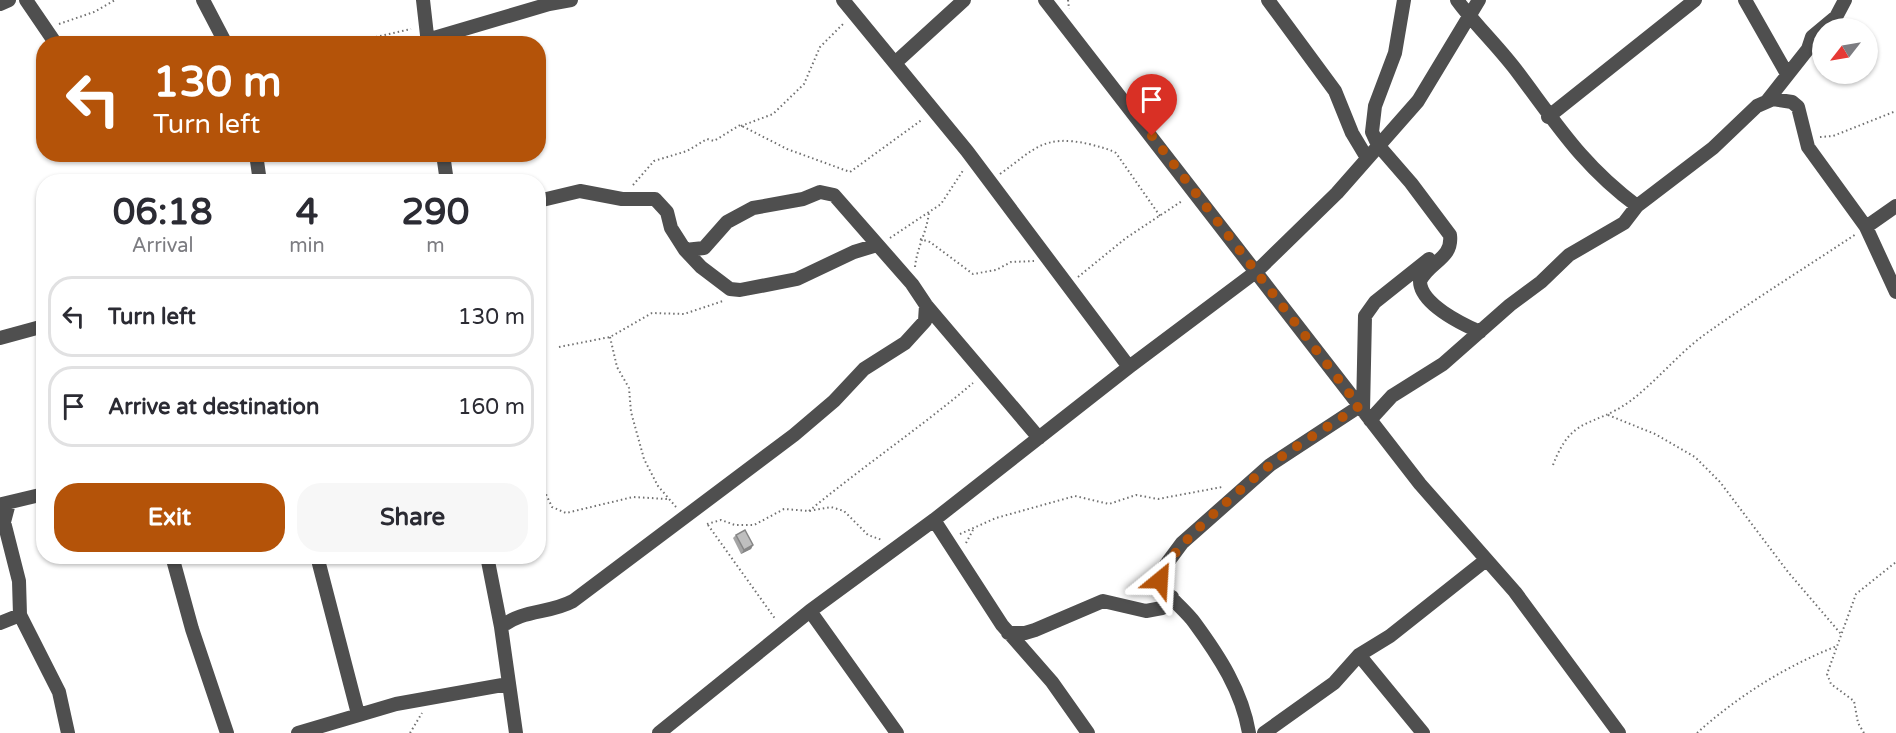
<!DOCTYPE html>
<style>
:root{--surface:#fff;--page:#f7f7f7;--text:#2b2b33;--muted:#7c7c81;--line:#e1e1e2;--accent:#b45309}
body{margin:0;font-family:"Varela Round",sans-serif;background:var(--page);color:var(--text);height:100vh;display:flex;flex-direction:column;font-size:22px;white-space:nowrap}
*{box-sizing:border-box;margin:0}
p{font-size:20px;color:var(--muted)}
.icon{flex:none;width:33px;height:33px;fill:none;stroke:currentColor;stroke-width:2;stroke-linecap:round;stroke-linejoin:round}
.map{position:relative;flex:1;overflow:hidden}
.sheet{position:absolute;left:36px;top:174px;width:510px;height:390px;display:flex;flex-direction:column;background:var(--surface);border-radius:24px;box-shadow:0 2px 4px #0004}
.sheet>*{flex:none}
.guide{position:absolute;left:36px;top:36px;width:510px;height:126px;border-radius:24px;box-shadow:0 2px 4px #0004;background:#b45309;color:#fff;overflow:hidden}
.needle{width:39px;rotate:239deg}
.tools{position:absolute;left:1812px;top:18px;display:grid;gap:12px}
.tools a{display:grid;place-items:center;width:66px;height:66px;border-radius:50%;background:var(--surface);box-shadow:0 2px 4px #0004;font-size:30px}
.pin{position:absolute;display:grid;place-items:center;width:51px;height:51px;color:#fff;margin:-62px -26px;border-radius:50% 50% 50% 0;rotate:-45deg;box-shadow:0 0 6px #0007}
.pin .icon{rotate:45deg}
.me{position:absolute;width:66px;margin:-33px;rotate:27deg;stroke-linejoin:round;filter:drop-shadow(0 0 4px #0008)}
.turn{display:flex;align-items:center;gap:21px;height:126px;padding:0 18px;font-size:27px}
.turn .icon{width:78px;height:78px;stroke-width:2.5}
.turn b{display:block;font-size:42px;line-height:51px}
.eta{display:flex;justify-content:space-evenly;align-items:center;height:102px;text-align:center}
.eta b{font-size:36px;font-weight:700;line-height:42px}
.action{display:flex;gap:12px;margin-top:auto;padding:12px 18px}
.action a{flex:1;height:69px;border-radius:24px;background:var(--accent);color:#fff;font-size:24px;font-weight:700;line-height:69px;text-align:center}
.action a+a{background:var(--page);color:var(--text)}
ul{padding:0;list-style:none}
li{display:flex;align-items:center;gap:18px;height:81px;margin:0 12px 9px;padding:0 6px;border:3px solid var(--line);border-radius:24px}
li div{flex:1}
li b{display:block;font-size:22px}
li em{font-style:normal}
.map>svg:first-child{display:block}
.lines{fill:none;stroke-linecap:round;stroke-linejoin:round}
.path{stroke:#717171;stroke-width:2;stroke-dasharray:1.5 3;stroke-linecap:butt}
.minor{stroke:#4f4f4f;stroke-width:14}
.wall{fill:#a4a4a4}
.shaded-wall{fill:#868686}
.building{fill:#bfbfbf;stroke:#868686;stroke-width:1.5}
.route{stroke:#b45309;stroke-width:10;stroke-dasharray:0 18}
</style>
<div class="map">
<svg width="1896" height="733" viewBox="0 0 1896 733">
<rect width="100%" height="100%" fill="#fff"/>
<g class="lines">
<!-- path -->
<path class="path" d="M1068,0L1069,9
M59,24L94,12L115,0
M345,44L411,29
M741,126L773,114L804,84L820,47L845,22
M1820,137L1833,136L1896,111
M1000,174C1035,149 1043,134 1089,144C1099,147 1107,148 1116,153L1160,216
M633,185L654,161L687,151L707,139L714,141L740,125L787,149L850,172L923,119
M890,238L941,204L964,169
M920,239L930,242L973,274L996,270L1011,262L1034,261
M915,267C917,247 927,232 929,212
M1078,277L1126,238L1182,201
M610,337L617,367L629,388L631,412L644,459L658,486L676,507
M559,347L610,337L652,313L684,314L723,301
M1608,415L1655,434L1695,457L1720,482L1788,572L1841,634
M1553,465C1572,415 1592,428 1629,402C1656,382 1677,355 1704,335C1753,300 1805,268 1856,234
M538,484L543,488L552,507L566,513L633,497L667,499
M809,511C862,467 920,428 973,383
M707,524L721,520L735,525H754L784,509L809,511L831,507L844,511L868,535L882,540
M708,525L776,620
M960,534L996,518L1075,496L1109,504L1136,495L1158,499L1222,487
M966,543L973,530
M410,733L422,713
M1697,733C1738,696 1786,666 1837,646
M1864,733L1858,723L1854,701L1831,684L1827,674L1856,594L1896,562"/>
<!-- minor -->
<path class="minor" d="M26,0L56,44
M203,0L226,44
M423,0L428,44
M843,0L967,151L1129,367
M1045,0L1420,484L1515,592L1619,733
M1268,0L1335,91L1352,133L1367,158
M1404,0L1395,53L1375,106L1372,132L1378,145L1411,183L1450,235C1453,259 1430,261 1420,281C1420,304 1462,324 1480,332
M1457,0C1476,26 1500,48 1519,74C1558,126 1583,166 1637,206
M1745,0L1787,74
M0,4L9,0
M427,40L549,4L571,0
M895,63L964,0
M1767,101L1808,49L1812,37L1836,17L1845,0
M1548,117L1695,0
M256,154L260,182
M443,154L447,182
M538,201L580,191L622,199H655L667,212L671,228L685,250L701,267L730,289L740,290L797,279L854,252L877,245
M1866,227L1896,206
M685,250L704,248L727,222L753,208L803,199L820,192L834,195L912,284L926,305L1039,438
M0,338L44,326
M1363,411L1365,316L1375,302L1429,259
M1370,420L1392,396L1443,364L1510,305L1541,282L1569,255L1624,223L1637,206L1713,148L1757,106L1773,99L1792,102L1798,107L1808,147L1866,227L1896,292
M9,503L4,522L19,581L20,615L59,692L68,733
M2,504L44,494
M934,520L1002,625L1052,682L1088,733
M172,556L192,629L227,733
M317,556L358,714
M487,556L501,627L516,733
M810,611L897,733
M0,623L20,615
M501,627C523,609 549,614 573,601L794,435L834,401L864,369L905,343L925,321L926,305
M1008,633H1025L1035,630L1103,601L1146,611L1162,608L1172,597
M1359,655L1423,733
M298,733L396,704L508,684
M659,733L810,611L934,520L1129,367L1257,271L1337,193L1418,101L1479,0
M1249,733C1242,691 1219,656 1194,622C1183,607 1161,593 1159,574L1182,543L1270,465L1360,406
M1264,733L1334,683L1359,655L1390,636L1486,560"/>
</g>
<!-- wall -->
<path class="wall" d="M736,535L753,545L751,549L741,554L733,538Z"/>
<!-- shaded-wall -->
<path class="shaded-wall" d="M753,545L751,549L741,554L744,550Z"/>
<!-- building -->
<path class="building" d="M745,530L753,545L744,550L736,535Z"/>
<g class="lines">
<!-- route -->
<path class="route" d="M1152,136L1359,406C1330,426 1298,444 1270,465C1250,481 1157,559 1160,580"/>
</g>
</svg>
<div class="tools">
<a><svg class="needle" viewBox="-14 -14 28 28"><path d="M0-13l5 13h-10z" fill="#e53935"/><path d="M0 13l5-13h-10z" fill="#7c7c81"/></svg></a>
</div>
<div class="pin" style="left:1152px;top:136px;background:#d93025"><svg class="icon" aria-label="arrive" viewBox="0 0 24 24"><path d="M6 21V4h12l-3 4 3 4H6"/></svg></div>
<svg class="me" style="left:1160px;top:580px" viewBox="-20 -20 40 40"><path d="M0-17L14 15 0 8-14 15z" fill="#b45309" stroke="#fff" stroke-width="4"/></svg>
<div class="guide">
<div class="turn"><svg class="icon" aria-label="left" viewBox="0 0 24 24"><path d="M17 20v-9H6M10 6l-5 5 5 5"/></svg><div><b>130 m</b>Turn left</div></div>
</div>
<section class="sheet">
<div class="eta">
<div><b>06:18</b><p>Arrival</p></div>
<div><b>4</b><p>min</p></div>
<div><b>290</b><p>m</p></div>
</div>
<ul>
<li><svg class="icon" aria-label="left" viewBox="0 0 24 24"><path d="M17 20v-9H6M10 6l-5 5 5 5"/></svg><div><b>Turn left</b></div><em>130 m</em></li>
<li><svg class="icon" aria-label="arrive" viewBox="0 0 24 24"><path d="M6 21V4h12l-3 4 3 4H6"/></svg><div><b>Arrive at destination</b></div><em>160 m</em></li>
</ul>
<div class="action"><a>Exit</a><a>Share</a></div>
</section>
</div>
